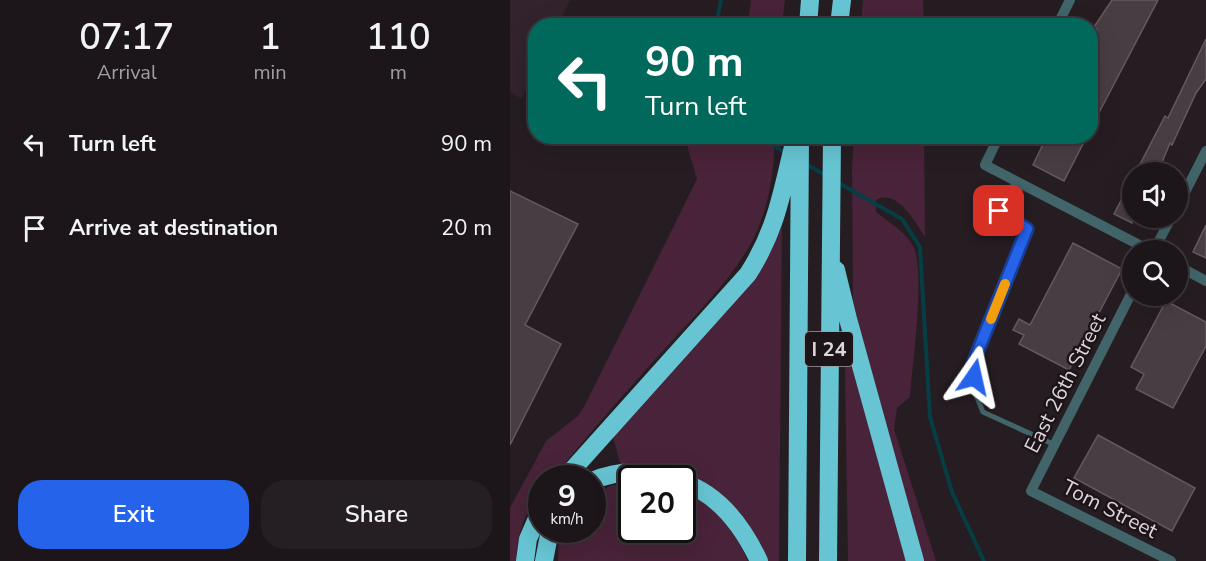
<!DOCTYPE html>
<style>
:root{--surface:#1c161a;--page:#251f23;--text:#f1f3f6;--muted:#a09fa2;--line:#3a3539;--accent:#2563eb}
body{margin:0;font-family:"Nunito Sans",sans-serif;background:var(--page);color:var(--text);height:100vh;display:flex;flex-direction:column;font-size:22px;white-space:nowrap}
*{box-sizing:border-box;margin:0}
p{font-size:20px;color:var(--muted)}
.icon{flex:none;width:33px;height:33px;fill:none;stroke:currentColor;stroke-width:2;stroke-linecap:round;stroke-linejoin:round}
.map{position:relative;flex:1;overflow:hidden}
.details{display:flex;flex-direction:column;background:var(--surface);width:510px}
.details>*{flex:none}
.hud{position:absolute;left:18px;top:18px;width:570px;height:126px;border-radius:24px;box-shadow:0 6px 24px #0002,0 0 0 2px var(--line);background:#00695c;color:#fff;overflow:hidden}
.tools{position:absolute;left:612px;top:162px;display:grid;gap:12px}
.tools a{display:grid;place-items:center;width:66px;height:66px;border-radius:50%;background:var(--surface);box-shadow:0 6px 24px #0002,0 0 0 2px var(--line);font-size:30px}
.speed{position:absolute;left:18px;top:465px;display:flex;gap:12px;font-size:30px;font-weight:700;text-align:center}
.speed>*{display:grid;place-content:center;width:78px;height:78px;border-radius:50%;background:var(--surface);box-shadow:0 6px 24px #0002,0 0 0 2px var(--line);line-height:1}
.speed small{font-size:15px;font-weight:400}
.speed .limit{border:3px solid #111;border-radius:9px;background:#fff;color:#111}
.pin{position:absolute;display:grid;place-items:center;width:51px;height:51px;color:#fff;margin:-26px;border-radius:12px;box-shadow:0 3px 9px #0006}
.me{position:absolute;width:66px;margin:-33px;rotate:11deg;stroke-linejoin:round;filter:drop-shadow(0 0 4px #0008)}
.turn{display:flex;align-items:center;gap:21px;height:126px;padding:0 18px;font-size:27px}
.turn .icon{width:78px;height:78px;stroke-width:2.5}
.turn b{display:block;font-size:42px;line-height:51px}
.eta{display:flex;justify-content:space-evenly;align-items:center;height:102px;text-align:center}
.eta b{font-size:36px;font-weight:600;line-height:42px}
.primary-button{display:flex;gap:12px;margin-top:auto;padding:12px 18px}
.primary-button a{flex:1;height:69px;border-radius:24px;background:var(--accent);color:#fff;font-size:24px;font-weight:600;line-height:69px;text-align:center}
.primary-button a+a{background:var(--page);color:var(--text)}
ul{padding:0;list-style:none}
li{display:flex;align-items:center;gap:18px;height:84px;padding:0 18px}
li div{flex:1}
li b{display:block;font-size:22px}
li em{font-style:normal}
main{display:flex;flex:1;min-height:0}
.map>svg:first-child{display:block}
.built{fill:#32232c}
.green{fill:#492339}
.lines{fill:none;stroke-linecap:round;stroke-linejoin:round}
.stream{stroke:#063e45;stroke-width:4}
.building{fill:#483d43;stroke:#64595f;stroke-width:1.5}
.service{stroke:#42656a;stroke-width:5}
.minor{stroke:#42656a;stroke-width:10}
.motorway{stroke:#67c5d3;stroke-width:18}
.route-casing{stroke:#184099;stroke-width:15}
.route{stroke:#2563eb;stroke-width:10}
.slow{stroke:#f59e0b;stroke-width:10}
.labels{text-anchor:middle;stroke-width:5;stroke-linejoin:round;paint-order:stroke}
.shield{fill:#1d1419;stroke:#a39c9f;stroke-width:1.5}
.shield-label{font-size:20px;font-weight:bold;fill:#dcd6d9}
.street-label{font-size:21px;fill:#dcd6d9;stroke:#1d1419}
</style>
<main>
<section class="details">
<div class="eta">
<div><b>07:17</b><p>Arrival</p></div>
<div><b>1</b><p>min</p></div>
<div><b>110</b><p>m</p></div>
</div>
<ul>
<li><svg class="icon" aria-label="left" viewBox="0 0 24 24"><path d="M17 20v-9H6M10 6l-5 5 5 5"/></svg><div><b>Turn left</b></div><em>90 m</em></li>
<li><svg class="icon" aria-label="arrive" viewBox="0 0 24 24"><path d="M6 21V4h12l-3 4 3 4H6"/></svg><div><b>Arrive at destination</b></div><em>20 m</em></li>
</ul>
<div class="primary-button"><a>Exit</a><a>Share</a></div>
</section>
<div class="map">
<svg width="696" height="561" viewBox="0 0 696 561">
<rect width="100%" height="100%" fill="#261d22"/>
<!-- built -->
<path class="built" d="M0,0H60L47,25L26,26L25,70L12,99L0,92Z"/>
<!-- green -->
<path class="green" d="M241,0H275L272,25H238Z
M353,0H413L414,25H351Z
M178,137H204L216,145L224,146L235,137H265C264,169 260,201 247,231C228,273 191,309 160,343C120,387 80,432 43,478H32C31,500 21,500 15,518C9,532 7,546 6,561H0V508L36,441L68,416L75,405L187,179L178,149Z
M344,137H414L415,237C406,223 387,188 366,200V212C378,222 396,232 403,246C416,270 402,366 400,397L387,408L384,429L426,561H413L360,372L343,301L342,167Z
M272,226L269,561H257L206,492L111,466L103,437L262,247Z
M344,366L397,561H338L335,367Z
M121,484L122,530H172L173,492C204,502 225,532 238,561H48L49,538L54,530H82L83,496L102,485Z"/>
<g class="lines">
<!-- stream -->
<path class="stream" d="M206,26L211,0
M248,136L276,153
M296,164L315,175
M327,182L392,219L410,247L420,417L442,492L474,561"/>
</g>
<!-- building -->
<path class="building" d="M602,0H648L580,130V54L588,40L583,37L587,29L584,27Z
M696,39V79L686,93L662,145L660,143L648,172H626L655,116L658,118Z
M537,136H577L554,181L523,165Z
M622,179V223L604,214Z
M0,191L68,224L15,325L51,344L0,445Z
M696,225V258L683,252Z
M563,243L612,269L559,370L509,344L514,335L503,330L509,319L520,325Z
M656,301L696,322V346L663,408L626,389L634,374L621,367Z
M588,435L685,488L662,531L564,478Z"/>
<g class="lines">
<!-- service -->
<path class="service" d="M505,181L489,211L517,229L463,363L464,390L473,412L545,445"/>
<!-- minor -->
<path class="minor" d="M547,26L560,0
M489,136L475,165L639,250
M668,206L696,151
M644,250L661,218
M668,266L696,281
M622,292L521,491L661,561"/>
<!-- motorway -->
<path class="motorway" d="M298,26L300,0
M329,26L332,0
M326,270L338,319L405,561
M55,478L238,274C266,230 271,196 283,147
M82,481C109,469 135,470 162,478
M172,482C209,494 233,527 249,561
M15,561L18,539L32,507
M34,561L40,530
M287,561L290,136
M318,561L322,136"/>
</g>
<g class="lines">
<defs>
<path id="route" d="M464,377L463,363L517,229L489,211"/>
</defs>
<!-- route casing -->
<use href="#route" class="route-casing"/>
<!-- route -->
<use href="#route" class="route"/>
<!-- slow -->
<path class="slow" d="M481,319L495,284"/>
</g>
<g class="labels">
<!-- shield labels -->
<rect class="shield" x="295" y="332" width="48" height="34" rx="4.5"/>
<g class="shield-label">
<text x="319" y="356">I 24</text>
</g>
<!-- street labels -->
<g class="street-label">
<text transform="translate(555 383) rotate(-63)" y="7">East 26th Street</text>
<text transform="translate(600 509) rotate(27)" y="7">Tom Street</text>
</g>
</g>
</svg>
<div class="tools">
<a><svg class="icon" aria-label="sound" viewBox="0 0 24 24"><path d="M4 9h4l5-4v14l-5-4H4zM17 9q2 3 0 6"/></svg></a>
<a><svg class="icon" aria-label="search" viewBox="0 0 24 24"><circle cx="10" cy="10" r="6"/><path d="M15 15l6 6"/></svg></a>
</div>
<div class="speed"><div>9<small>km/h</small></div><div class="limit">20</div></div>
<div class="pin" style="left:489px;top:211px;background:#d93025"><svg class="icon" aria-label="arrive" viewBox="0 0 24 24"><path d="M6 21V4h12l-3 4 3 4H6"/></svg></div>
<svg class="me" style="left:464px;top:377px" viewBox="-20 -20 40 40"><path d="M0-17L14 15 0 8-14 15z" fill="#2563eb" stroke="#fff" stroke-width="4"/></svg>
<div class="hud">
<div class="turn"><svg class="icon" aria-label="left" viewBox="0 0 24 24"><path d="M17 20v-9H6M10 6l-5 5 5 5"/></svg><div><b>90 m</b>Turn left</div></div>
</div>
</div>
</main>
